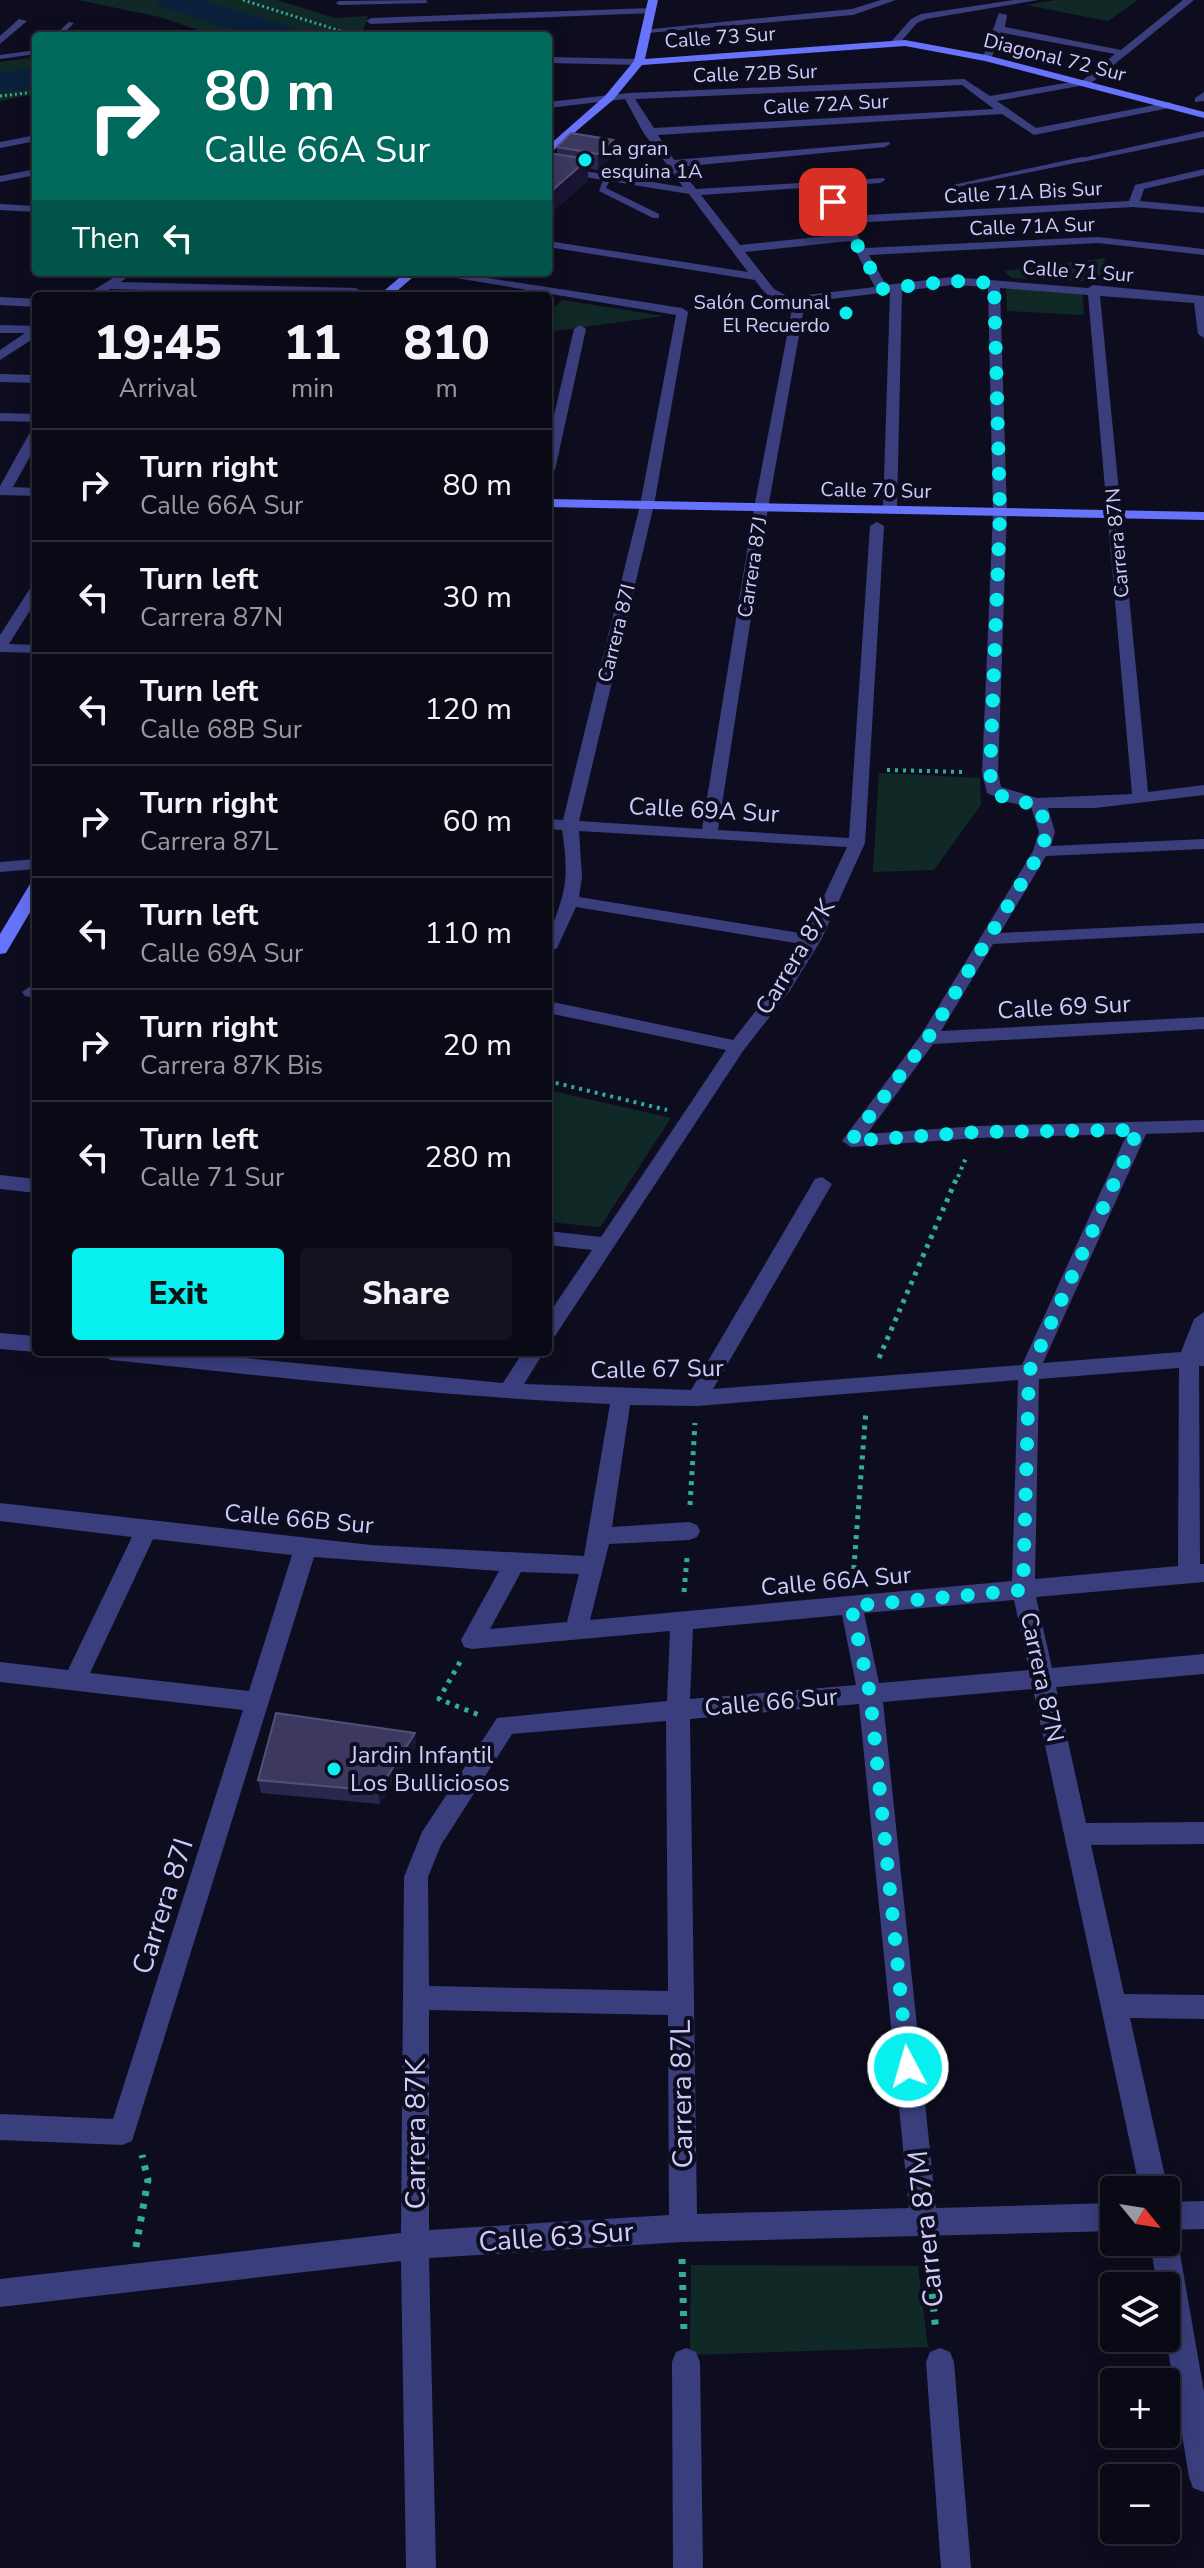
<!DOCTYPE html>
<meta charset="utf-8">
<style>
:root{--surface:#0a0a17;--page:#131320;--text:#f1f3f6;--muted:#999aa1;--line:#2a2b36;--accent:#07efee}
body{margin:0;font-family:"Nunito Sans",sans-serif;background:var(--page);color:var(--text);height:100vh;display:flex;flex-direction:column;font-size:30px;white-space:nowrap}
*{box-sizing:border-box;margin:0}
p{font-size:26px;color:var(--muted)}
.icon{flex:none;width:44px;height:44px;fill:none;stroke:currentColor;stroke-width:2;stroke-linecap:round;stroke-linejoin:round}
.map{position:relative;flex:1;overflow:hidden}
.panel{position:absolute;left:32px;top:292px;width:520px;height:1064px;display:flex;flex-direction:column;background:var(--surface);border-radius:8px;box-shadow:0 4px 20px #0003,0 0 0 2px var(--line)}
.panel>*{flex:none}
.banner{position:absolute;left:32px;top:32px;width:520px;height:244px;border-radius:8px;box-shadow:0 4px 20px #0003,0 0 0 2px var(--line);background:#00695c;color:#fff;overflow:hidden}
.needle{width:52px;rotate:120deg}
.tools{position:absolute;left:1100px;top:2176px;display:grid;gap:16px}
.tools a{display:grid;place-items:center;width:80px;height:80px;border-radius:8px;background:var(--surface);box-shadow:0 4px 20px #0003,0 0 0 2px var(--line);font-size:40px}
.pin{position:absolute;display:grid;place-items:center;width:68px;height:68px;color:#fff;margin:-34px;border-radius:16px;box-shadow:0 4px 12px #0006}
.me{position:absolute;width:88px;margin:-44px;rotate:354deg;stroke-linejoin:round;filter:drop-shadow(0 0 6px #0008)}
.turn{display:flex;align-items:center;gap:28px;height:168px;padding:0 40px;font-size:36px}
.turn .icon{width:104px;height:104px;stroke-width:2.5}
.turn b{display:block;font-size:56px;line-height:68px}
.then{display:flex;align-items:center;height:76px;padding:0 40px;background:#0003;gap:16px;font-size:30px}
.eta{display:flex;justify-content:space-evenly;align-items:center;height:136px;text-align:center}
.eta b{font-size:48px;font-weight:800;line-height:56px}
.cta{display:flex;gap:16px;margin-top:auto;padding:16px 40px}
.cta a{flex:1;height:92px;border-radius:8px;background:var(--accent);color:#111;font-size:32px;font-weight:800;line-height:92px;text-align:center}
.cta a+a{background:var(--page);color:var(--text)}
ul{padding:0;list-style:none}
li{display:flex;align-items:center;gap:24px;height:112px;padding:0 40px;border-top:2px solid var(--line)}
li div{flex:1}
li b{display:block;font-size:30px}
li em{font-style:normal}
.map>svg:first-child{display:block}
.green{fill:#102926}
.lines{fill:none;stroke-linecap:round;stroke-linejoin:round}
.river{fill:#0a213b;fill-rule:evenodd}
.path-far3{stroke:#31ad99;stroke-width:3;stroke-dasharray:2 3;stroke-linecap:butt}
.path-far2{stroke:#31ad99;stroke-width:4;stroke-dasharray:3 5;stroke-linecap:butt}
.path-far1{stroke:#31ad99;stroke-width:5;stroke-dasharray:4 6;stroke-linecap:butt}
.path{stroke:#31ad99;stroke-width:7;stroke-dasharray:5 8;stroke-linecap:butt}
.lane{fill:#3a3e7d;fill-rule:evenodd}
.street{fill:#3a3e7d;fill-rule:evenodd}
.secondary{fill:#6773fa;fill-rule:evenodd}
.wall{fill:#2a274d}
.shaded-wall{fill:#181533}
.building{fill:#3c3860;stroke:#525079;stroke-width:2}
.route{stroke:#07efee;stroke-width:14;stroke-dasharray:0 25.2}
.poi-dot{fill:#07efee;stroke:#0e0d1f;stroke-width:3}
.labels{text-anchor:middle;stroke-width:8;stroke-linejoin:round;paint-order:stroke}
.far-street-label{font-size:20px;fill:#cdcdfd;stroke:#0e0d1f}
.far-poi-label{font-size:20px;fill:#cdcdfd;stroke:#0e0d1f;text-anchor:start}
.street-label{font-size:24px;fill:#cdcdfd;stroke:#0e0d1f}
.poi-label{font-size:24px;fill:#cdcdfd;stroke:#0e0d1f;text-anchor:start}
.near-street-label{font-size:28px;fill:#cdcdfd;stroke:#0e0d1f}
</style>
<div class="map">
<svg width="1204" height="2568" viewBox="0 0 1204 2568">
<rect width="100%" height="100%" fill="#0e0d1f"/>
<!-- green -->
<path class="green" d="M78,0H277L335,18L368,16L363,31L407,32L408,36H215L160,17Z
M1056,0H1138L1108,21L1026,5Z
M36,57V94L0,101V62Z
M1105,258L1101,282L1011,278L1005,271Z
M1006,288L1082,292L1084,315L1007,311Z
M562,300L664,316L548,332V314Z
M879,773L980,778L981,805L934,870L873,872Z
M548,1090L671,1118L600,1227L548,1222Z
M691,2265L918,2266L928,2347L690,2355Z"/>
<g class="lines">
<!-- river -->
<path class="river" d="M156,0H204L297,29L302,36H253L161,7Z
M36,67V87L0,93V73Z"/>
<!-- path-far3 -->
<path class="path-far3" d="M243,0L356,36
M0,96L36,92
M700,310L754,305"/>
<!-- path-far2 -->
<path class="path-far2" d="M887,770L965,772
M548,1081L667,1110
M958,1177L967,1155"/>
<!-- path-far1 -->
<path class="path-far1" d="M879,1358L958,1175
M690,1505L695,1423
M853,1579L866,1410
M684,1592L687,1558
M460,1662L439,1699L479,1715"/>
<!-- path -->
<path class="path" d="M136,2247L148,2180L142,2155
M928,2255L936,2332
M682,2259L684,2333"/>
<!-- lane -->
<path class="lane" d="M426,0L428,3L339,5L336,3L339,1Z
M69,22L74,23L61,36H54Z
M462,32L464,33L465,36H459Z
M36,50V54L0,59V55Z
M1082,157H1085V161L952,188L948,186Z
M605,174L612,176L606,188L659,214V218H653L599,191Z"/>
<!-- street -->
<path class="street" d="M881,0H896L853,15L648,33L643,30L852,9Z
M1014,0H1038L926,19L917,23L898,45L890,43L911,19L921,14Z
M1183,0H1194L1090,84L997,101L1036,128L1170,102L1174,107L1034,135L1002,114L658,135L674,160L889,142L890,144L885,147L679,167L696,189L884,178L885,180L880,183L828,187L847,216L1129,201L1135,185L1204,169V175L1144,189L1140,201L1204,207V213L1133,207L851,223L865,248L1098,237L1204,249V255L1098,243L869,255L886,285L952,277L1088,288L1093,285L1204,296V338L1198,334L1194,303L1100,296L1148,792L1204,785V795L1095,808H1048L1055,832L1051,846L1204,839V849L1046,856L1000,933L1204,923V933L993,944L941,1031L1204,1017V1029L933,1044L867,1134L977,1126L1204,1120V1132L1146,1134L1043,1363L1181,1352L1194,1319L1204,1312V1366H1199L1200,1564H1204V1582L1036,1597L1052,1668L1204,1654V1674L1056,1687L1086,1823L1204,1822V1844L1091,1845L1124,1994L1204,1995V2019L1130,2018L1168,2190L1166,2194V2190H1140L1033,1689L883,1702L936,2208L1114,2203V2231L683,2242L429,2258L436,2568H406L401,2261L0,2307V2279L401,2233L404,1877L422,1832L497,1718L667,1701L670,1631L472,1649L464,1647L461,1640L499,1571L314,1557L132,2141L122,2145L0,2140V2114L113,2119L243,1710L0,1682V1662L68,1670L132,1537L0,1521V1503L371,1545L584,1556L610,1404C443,1397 277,1377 111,1360L104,1357L101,1352H183L503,1383L523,1352H544L524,1384L691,1390L815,1179L822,1177L832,1184L713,1389L1022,1365L1127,1134L977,1138L851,1147L842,1141L921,1035L1033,851L1039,832L1031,807L1007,802L987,793L982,773L993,512L988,287L952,285L902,291L897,510L890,514L883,510L890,292L805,302L768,508L718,830L849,838L870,526L877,522L884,526L865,843L821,940L789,992L743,1051L555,1336L548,1338V1315L592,1250L548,1245V1231L601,1237L726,1050L548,1013V1001L733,1040L773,989L801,944L576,907L557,948L548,953C548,930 558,915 563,893C568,872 565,851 562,830L548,829V819L563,820L640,505L676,315L420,272H449L682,308L688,312L654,505L579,821L702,829L754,508L793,304C775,305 764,293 755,280L548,247V241L748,272L689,194L548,171V165L683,187L643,132L625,99L548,108V102L628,93L964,79L990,96L1083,80L1115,54L1003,33L990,60H982L999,13L1007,15L1005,27L1121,50ZM962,85L994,109L654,128L635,99ZM817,187L846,234L740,245L701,195ZM850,241L875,287L789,297L774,289L745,252ZM1000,288L1088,295L1132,794L1037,798L1001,787L998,773L1007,512ZM579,831L847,847L806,934L579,897L582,877ZM1179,1368L1178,1566L1035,1579L1039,1379ZM1018,1380L1012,1581L590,1620L609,1544L689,1540L697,1537L700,1531L697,1525L689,1522L612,1527L630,1405L697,1406ZM153,1539L292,1555L249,1691L90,1673ZM521,1572L579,1574L567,1622L490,1629ZM1014,1600L1029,1670L879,1683L864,1613ZM842,1615L856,1685L690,1699L693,1629ZM859,1704L909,2208L697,2214L690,1719ZM666,1721L668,1991L429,1986L428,1877L441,1845L512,1734ZM429,2010L668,2015L669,2215L429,2230Z
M651,8L654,13L371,24L366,21L371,18Z
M19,19L27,21L0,44V36Z
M548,57L639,59L644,62L639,65L548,63Z
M1204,92V101L1195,102V98Z
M1204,131V137L1082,162L1077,159Z
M36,135V141L0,148V142Z
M36,169V175L0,182V176Z
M0,204L36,206V212L0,210Z
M121,273L127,277L121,282L356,288L362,292L356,296L110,289L98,296H84Z
M0,297L36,299V307L0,305Z
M0,325L36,326V337L0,360V350L25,333H0Z
M580,325L586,329L555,470L548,474V441L574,329Z
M0,374L36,375V383L0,382Z
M0,413L36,414V422L0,421Z
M36,430V446L13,487L36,488V496L0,495V486L29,434Z
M36,586V601L9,644L36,645V653L0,652V635L31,587Z
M36,859V869L0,872V862Z
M31,986H36V998L25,996L22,992Z
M0,1175L36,1179V1193L0,1189Z
M0,1333L36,1336V1352L0,1349Z
M1204,2201V2229L1168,2230L1174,2232L1178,2242L1204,2392V2492L1193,2488L1189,2477L1166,2338V2286H1157L1150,2242H1166V2202Z
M686,2348L696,2352L700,2362L703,2568H673L672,2362L676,2352Z
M940,2348L950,2352L954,2362L971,2568H941L926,2362L930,2352Z"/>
<!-- secondary -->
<path class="secondary" d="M648,0H658L645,59L905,40L986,55L1204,112V118L985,61L905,46L642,65L613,100L548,155V146L605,96L634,61Z
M406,272H419L391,296H378Z
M548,499L1204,512V520L548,507Z
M36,883V902L6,953L0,954V934L30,884Z"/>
</g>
<!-- wall -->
<path class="wall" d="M613,140V156L598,170L588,168V181L557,154V147Z
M415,1733L416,1746L380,1804L261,1793L258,1780Z"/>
<!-- shaded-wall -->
<path class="shaded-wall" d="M613,140V156L598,170V154Z
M588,159V181L548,216V194Z
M415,1733L416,1746L380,1804L378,1791Z"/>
<!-- building -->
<path class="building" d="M571,133L613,140L598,154L557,147Z
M548,153L588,159L548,194Z
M276,1713L415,1733L378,1791L258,1780Z"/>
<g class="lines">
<!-- route -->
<path class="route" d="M833,202L882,289L952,281L994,283L1000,512L990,773L993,790L1006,799L1039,805L1047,832L1041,851L928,1038L851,1141L977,1132L1138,1130L1029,1372L1023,1590L851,1606L870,1694L908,2067"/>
</g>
<!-- markers -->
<g class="poi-dot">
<circle cx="585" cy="160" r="8"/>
<circle cx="846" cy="313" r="8"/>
<circle cx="334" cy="1769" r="8"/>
</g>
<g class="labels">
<!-- far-street labels -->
<g class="far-street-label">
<text transform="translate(720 37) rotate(-4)" y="7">Calle 73 Sur</text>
<text transform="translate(1055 57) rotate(14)" y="7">Diagonal 72 Sur</text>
<text transform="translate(755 73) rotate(-2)" y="7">Calle 72B Sur</text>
<text transform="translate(826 104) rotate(-3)" y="7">Calle 72A Sur</text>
<text transform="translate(1023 192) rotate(-3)" y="7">Calle 71A Bis Sur</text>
<text transform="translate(1032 226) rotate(-2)" y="7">Calle 71A Sur</text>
<text transform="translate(1078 271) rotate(4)" y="7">Calle 71 Sur</text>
<text transform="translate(876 490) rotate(1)" y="7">Calle 70 Sur</text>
<text transform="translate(1117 543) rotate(-95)" y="7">Carrera 87N</text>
<text transform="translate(752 567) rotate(-81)" y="7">Carrera 87J</text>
<text transform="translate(616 633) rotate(-76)" y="7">Carrera 87I</text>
</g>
<!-- far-poi labels -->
<g class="far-poi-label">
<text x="601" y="155">La gran<tspan x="601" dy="23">esquina 1A</tspan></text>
<text x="830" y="309" text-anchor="end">Salón Comunal<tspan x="830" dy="23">El Recuerdo</tspan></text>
</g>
<!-- street labels -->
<g class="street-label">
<text transform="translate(704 810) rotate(3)" y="8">Calle 69A Sur</text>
<text transform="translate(795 957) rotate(-59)" y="8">Carrera 87K</text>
<text transform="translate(1064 1007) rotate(-3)" y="8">Calle 69 Sur</text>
<text transform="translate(657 1369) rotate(-1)" y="8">Calle 67 Sur</text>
<text transform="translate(299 1519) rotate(5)" y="8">Calle 66B Sur</text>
<text transform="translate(836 1581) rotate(-5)" y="8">Calle 66A Sur</text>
<text transform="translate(1042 1677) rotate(78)" y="8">Carrera 87N</text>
<text transform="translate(771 1702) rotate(-5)" y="8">Calle 66 Sur</text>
</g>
<!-- poi labels -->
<g class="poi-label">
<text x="350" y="1763">Jardin Infantil<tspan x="350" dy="28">Los Bulliciosos</tspan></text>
</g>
<!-- near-street labels -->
<g class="near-street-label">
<text transform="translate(162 1906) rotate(-72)" y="10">Carrera 87I</text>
<text transform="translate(681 2094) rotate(-91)" y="10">Carrera 87L</text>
<text transform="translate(415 2134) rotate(-90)" y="10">Carrera 87K</text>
<text transform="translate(925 2229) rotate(-96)" y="10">Carrera 87M</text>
<text transform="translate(556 2236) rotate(-4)" y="10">Calle 63 Sur</text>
</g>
</g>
</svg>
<div class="tools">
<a><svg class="needle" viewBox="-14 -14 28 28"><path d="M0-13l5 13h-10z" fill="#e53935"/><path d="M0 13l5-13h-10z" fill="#999aa1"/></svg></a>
<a><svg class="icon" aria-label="layers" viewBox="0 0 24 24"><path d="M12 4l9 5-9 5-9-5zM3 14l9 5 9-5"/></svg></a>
<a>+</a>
<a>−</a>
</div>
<div class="pin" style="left:833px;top:202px;background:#d93025"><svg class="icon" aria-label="arrive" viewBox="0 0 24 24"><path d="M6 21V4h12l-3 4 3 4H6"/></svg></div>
<svg class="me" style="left:908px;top:2067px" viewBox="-20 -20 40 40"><circle r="17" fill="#07efee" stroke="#fff" stroke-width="3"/><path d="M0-11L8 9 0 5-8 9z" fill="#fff"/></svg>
<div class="banner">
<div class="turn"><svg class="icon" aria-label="right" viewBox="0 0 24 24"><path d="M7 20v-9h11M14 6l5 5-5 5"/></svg><div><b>80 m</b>Calle 66A Sur</div></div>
<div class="then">Then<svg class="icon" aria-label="left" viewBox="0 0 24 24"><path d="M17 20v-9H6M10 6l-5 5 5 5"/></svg></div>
</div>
<section class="panel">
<div class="eta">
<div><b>19:45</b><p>Arrival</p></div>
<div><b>11</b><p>min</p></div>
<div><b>810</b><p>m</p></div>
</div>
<ul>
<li><svg class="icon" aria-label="right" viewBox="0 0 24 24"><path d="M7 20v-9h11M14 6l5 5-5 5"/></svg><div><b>Turn right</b><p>Calle 66A Sur</p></div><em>80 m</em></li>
<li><svg class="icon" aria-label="left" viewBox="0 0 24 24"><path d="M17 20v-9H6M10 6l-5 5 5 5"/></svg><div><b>Turn left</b><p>Carrera 87N</p></div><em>30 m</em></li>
<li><svg class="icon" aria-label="left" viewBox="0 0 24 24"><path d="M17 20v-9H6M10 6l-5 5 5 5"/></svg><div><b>Turn left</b><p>Calle 68B Sur</p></div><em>120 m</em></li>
<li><svg class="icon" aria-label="right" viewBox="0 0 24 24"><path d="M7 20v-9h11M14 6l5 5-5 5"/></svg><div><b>Turn right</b><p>Carrera 87L</p></div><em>60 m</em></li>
<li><svg class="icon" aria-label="left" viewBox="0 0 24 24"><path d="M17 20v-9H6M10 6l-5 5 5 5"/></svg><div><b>Turn left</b><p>Calle 69A Sur</p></div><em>110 m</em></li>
<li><svg class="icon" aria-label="right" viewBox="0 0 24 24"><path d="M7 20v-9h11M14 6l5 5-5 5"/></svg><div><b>Turn right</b><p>Carrera 87K Bis</p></div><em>20 m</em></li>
<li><svg class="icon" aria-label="left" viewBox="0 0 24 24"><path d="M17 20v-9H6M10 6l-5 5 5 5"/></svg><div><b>Turn left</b><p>Calle 71 Sur</p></div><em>280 m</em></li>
</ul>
<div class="cta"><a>Exit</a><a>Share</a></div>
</section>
</div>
